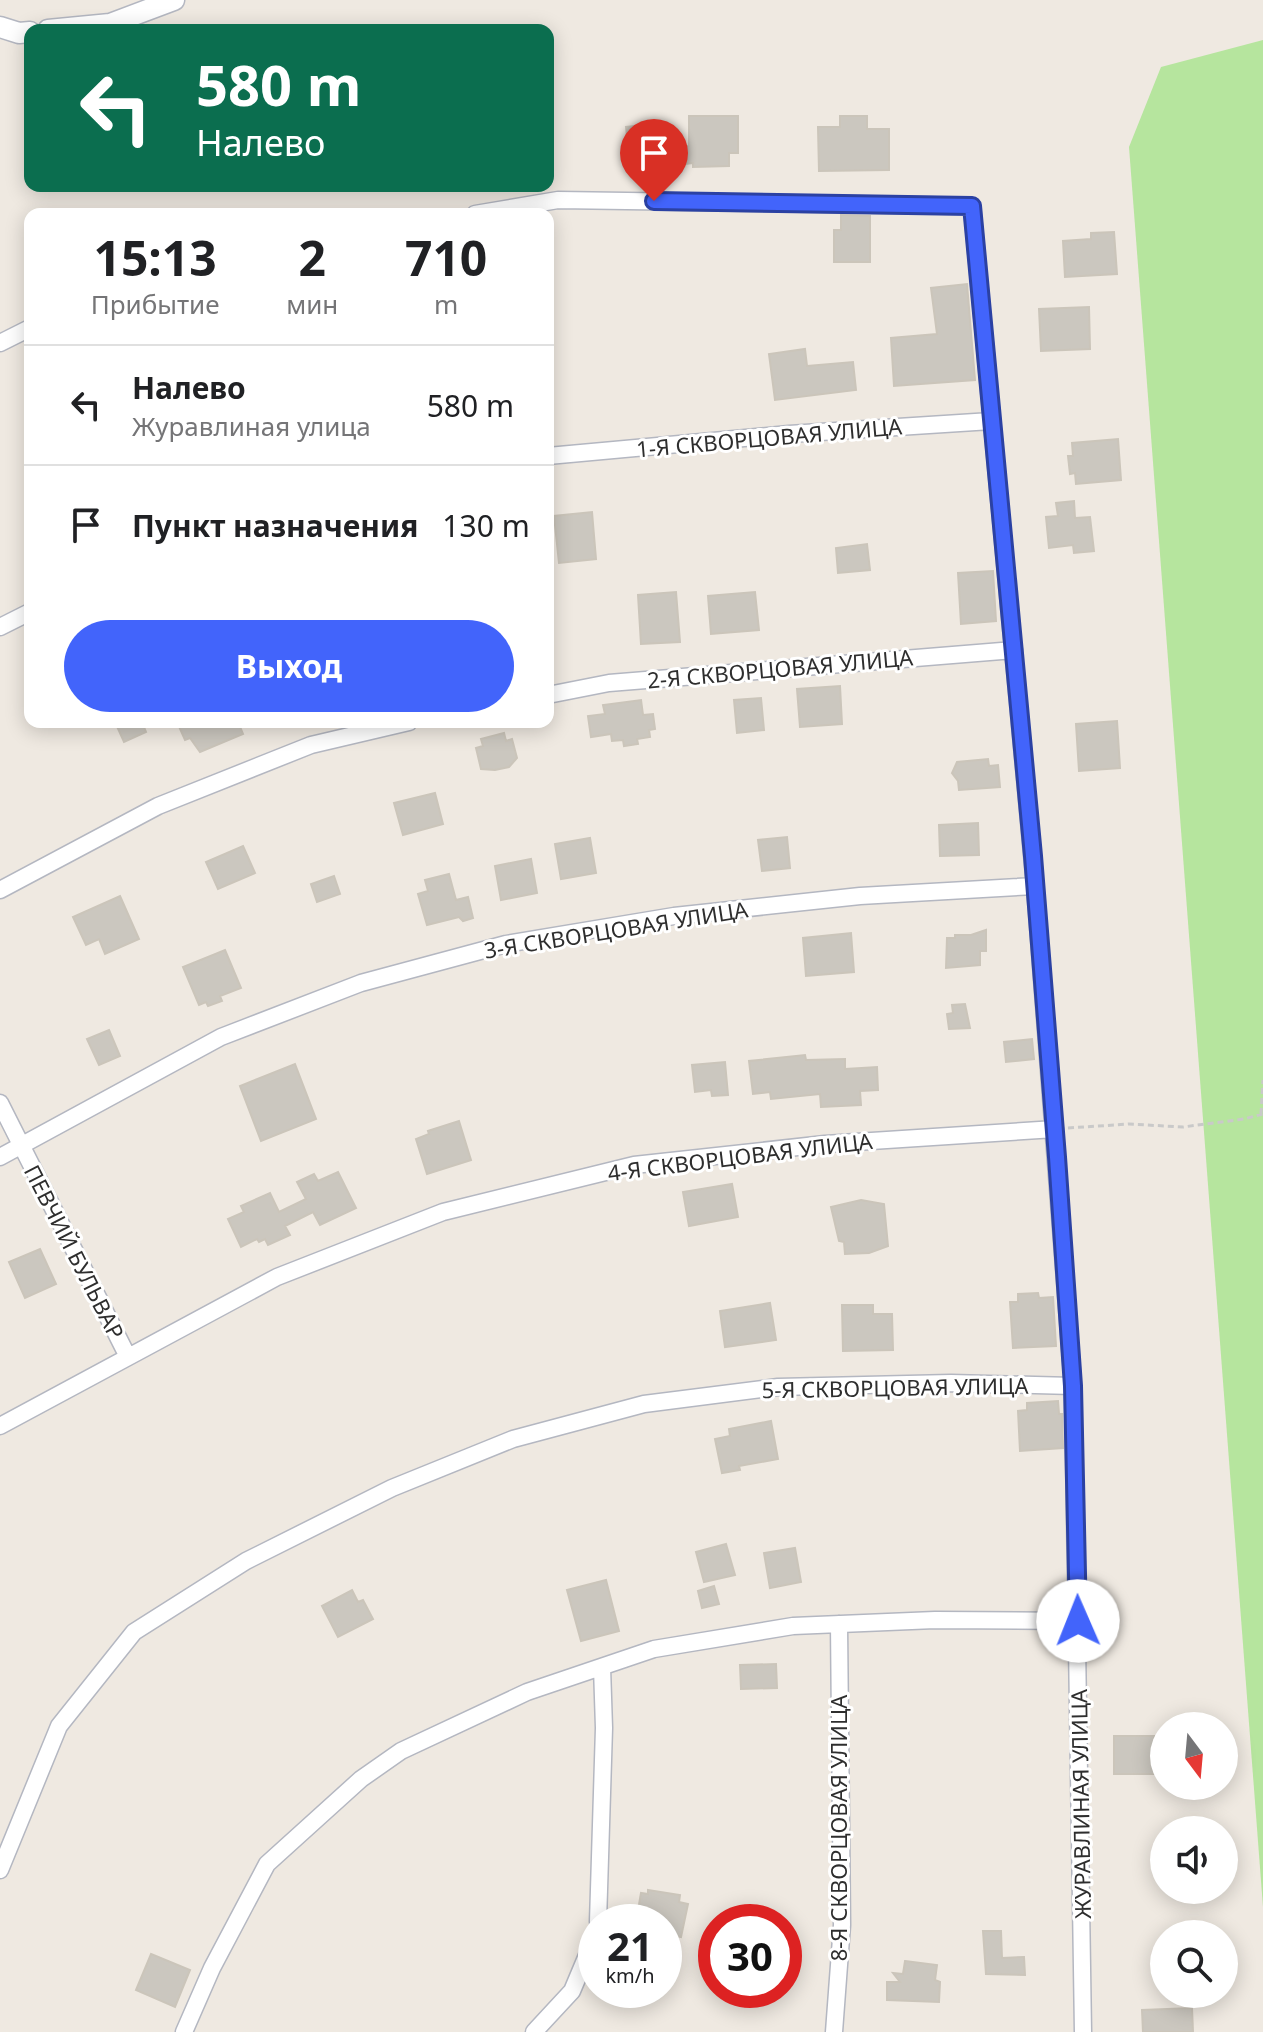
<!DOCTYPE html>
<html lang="ru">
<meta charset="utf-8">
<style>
:root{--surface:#fff;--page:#f2f2f2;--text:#202124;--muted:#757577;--line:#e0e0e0;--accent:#4264fb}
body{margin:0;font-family:"Noto Sans",sans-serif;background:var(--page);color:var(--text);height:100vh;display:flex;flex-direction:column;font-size:30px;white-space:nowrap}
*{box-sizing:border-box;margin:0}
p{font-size:26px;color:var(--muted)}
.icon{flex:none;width:44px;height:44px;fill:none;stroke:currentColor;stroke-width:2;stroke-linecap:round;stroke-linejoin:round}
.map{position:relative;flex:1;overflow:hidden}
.side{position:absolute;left:24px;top:208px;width:530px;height:520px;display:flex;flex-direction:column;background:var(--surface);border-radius:16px;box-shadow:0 4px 20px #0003}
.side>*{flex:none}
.banner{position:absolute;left:24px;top:24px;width:530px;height:168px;border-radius:16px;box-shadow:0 4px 20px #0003;background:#0b6e4f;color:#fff;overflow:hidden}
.needle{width:52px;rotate:164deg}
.tools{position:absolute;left:1150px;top:1712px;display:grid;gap:16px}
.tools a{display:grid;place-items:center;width:88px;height:88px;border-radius:50%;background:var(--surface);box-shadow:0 4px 20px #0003;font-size:40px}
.speed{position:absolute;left:578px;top:1904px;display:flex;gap:16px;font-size:40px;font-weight:700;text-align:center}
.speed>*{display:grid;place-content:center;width:104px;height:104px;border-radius:50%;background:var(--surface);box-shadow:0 4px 20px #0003;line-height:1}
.speed small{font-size:20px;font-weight:400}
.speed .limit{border:12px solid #d22;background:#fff;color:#111}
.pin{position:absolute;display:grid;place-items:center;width:68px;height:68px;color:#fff;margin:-82px -34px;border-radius:50% 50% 50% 0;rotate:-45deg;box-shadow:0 0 8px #0007}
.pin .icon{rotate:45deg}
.me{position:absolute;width:88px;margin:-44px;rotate:359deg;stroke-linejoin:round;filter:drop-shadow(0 0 6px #0008)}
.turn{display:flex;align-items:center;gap:28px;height:168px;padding:0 40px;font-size:36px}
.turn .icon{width:104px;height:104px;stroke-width:2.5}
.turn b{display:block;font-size:56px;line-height:68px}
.eta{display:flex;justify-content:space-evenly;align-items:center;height:136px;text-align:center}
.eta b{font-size:48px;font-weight:700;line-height:56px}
.action{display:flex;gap:16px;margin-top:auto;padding:16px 40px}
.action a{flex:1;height:92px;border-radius:48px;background:var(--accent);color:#fff;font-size:32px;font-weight:700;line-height:92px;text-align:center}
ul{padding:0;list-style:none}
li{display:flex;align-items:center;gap:24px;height:120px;padding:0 40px;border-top:2px solid var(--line)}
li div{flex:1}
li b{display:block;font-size:30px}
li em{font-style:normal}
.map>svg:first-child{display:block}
.green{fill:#b6e59e}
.building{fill:#cbc7bf;stroke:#cbc5ba;stroke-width:2}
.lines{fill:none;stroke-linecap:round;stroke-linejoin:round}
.minor-casing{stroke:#b4b7c1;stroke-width:19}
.tertiary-casing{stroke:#b4b7c1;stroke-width:23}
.path{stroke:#c9c9c9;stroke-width:3;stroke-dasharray:6 4;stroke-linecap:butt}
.minor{stroke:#fff;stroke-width:16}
.tertiary{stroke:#fff;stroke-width:20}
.route-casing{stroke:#2b41a3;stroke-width:20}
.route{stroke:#4264fb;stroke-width:14}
.labels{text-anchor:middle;stroke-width:6;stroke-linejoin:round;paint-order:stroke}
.street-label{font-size:22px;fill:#2e2e2e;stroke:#fff}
</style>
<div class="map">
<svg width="1263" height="2032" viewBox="0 0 1263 2032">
<rect width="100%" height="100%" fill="#efe9e1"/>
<!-- green -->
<path class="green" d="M1263,40V1907L1129,147L1161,67Z"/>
<!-- building -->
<path class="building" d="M689,116H738V153H729V166L693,167V163L636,170L642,153L629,154L626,127L655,124L657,149L689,146Z
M840,116H867V129H889V170L819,171L818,127H840Z
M841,215L870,216V262H834V230H841Z
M1114,232L1117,274L1065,277L1063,241L1091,239V233Z
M967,284L975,380L894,386L891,338L937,334L931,288Z
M1089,307L1090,349L1041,351L1039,309Z
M805,349L807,366L853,362L856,390L775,400L769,354Z
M1118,439L1121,480L1076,484L1075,473L1070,474L1068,456H1073L1072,443Z
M1074,501L1075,518L1090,517L1094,551L1074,553L1073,545L1049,548L1046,517L1058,516L1056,503Z
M592,512L596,559L559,563L554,516Z
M867,544L870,570L838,573L836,548Z
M993,571L996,621L961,624L958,573Z
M676,592L680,642L641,644L638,595Z
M755,592L759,630L711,634L708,596Z
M840,686L842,724L800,727L797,689Z
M761,698L764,730L737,733L734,700Z
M641,700L643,715L653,714L655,729L649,730L650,737L637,739L638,744L624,746L623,740L612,741L611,734L591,737L588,716L605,714L603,705Z
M1117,721L1120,768L1079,771L1076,724Z
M115,722H142L146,732L124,742Z
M177,722H238L243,734L200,752L190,738L185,740Z
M504,733L506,741L512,739L517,758L509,767L495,770L481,769L476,748L483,746L481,739Z
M988,759L989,766L998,765L1000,787L959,790L958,781L952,773L957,762Z
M435,793L443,824L403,835L394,803Z
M978,823L979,855L940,856L939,825Z
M787,837L790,868L762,871L758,840Z
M590,838L596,873L561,879L555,844Z
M243,846L255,873L218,889L206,862Z
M531,859L537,893L501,900L495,866Z
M449,874L456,900L468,897L473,918L463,921L459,917L427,925L418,894L428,891L425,880Z
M334,876L340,894L317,902L311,884Z
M120,896L139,939L105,954L99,939L86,945L73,917Z
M986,930V951H980V965L946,968L947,938H955V935H971Z
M851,933L854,972L806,976L803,938Z
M225,950L241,988L220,996L222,1001L208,1006L206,1002L199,1005L183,967Z
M965,1004L970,1028L949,1029L947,1014L953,1013L952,1005Z
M109,1030L120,1056L99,1065L87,1039Z
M1032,1039L1034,1059L1006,1062L1004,1042Z
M805,1055L806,1060L845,1059V1069L877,1067L878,1090L860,1091L861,1105L821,1107L820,1094L771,1099L770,1092L753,1094L749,1061Z
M725,1062L728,1095L712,1096L711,1090L695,1092L692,1065Z
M295,1064L316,1119L261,1141L240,1086Z
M459,1121L471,1160L427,1174L416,1139L429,1134L428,1131Z
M338,1172L356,1208L320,1225L313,1212L285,1226L290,1235L268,1245L265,1239L259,1242L257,1239L241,1247L228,1219L244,1212L241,1206L270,1193L279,1212L306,1199L297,1182L314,1174L318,1181Z
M732,1184L738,1217L689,1226L683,1192Z
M861,1200L884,1204L888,1246L869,1253L845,1254L844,1242L839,1241L831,1207Z
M40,1249L56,1284L25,1298L9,1262Z
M1038,1293L1039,1298L1053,1297L1056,1346L1013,1348L1010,1302H1018V1294Z
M770,1303L776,1340L725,1347L720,1311Z
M842,1305H873V1314H892L893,1350L843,1351Z
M1058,1401L1059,1414H1062L1063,1448L1020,1451L1018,1411L1027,1410V1403Z
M771,1421L778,1459L739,1466L740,1470L722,1473L715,1439L730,1436L729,1429Z
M726,1544L735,1575L704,1582L696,1552Z
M795,1548L801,1582L770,1588L764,1553Z
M606,1580L619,1631L581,1641L567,1590Z
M714,1586L719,1604L702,1608L698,1591Z
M352,1590L358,1602L363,1600L373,1619L338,1637L322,1606Z
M776,1664L777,1688L741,1689L740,1665Z
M1114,1736H1154V1774H1114Z
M648,1890L680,1895L679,1902L688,1904L681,1937L664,1934V1922H636L641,1893L648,1894Z
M983,1931H1001L1002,1958L1024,1957L1025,1975L986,1974Z
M151,1954L190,1970L175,2007L136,1990Z
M905,1961L937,1965L935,1980L940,1982L939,2002L887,2000V1982H900L893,1973L903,1974Z
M1192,2008L1193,2032H1143L1142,2010Z"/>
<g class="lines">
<defs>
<path id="minor" d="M475,214L558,200L972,206L1035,886L1073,1386L1083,2032
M0,343L30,328
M548,456L789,434L991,421
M0,627L30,612
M548,695L609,683L1014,650
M0,890L158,806L311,745L409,722
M0,1103L128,1357
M0,1157L221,1037L361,983L506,944L674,916L860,896L1035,886
M0,1426L277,1277L443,1212L634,1165L825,1144L1055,1129
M0,1870L59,1726L134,1632L246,1561L392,1488L513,1439L644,1404L778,1387L951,1383L1073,1386
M598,1922L604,1728L602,1667
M184,2032L212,1968L267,1864L361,1779L401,1751L527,1692L654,1649L793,1626L935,1620L1078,1621
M534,2032L572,1991L596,1934
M834,2032L842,1925L839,1624"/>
<path id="tertiary" d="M0,27L19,33L30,32
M48,30L110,24L174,0"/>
</defs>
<!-- minor casing -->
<use href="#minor" class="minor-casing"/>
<!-- tertiary casing -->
<use href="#tertiary" class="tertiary-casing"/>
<!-- path -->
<path class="path" d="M1261,1114L1263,1080
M1068,1128L1129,1124L1183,1127L1244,1119L1263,1114"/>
<!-- minor -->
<use href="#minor" class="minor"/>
<!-- tertiary -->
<use href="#tertiary" class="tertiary"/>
</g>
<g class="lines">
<defs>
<path id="route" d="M654,201L972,206L1033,856L1057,1157L1073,1386L1078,1621"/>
</defs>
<!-- route casing -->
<use href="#route" class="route-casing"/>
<!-- route -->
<use href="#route" class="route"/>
</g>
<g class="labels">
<!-- street labels -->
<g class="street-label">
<text transform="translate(769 438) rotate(-5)" y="8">1-Я СКВОРЦОВАЯ УЛИЦА</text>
<text transform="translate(780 669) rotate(-5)" y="8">2-Я СКВОРЦОВАЯ УЛИЦА</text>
<text transform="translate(616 930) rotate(-9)" y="8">3-Я СКВОРЦОВАЯ УЛИЦА</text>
<text transform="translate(740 1157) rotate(-7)" y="8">4-Я СКВОРЦОВАЯ УЛИЦА</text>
<text transform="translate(74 1252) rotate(63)" y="8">ПЕВЧИЙ БУЛЬВАР</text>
<text transform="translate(895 1388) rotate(-1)" y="8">5-Я СКВОРЦОВАЯ УЛИЦА</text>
<text transform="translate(1081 1804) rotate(-91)" y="8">ЖУРАВЛИНАЯ УЛИЦА</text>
<text transform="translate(839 1828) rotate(-90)" y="8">8-Я СКВОРЦОВАЯ УЛИЦА</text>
</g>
</g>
</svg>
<div class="tools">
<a><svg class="needle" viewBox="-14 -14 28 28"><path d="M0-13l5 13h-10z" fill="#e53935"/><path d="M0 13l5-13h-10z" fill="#757577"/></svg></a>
<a><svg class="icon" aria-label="sound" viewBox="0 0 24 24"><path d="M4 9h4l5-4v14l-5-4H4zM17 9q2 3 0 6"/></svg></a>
<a><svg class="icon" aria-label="search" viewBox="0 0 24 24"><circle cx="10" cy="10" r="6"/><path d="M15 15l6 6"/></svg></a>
</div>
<div class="speed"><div>21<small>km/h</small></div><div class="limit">30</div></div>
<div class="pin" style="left:654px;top:201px;background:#d93025"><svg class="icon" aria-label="arrive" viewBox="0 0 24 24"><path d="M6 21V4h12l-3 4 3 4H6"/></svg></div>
<svg class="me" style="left:1078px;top:1621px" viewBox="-20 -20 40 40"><circle r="19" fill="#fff"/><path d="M0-13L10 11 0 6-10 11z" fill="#4264fb"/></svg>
<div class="banner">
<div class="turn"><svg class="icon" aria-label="left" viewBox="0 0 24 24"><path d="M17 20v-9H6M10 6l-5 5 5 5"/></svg><div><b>580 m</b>Налево</div></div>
</div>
<section class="side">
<div class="eta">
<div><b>15:13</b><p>Прибытие</p></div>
<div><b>2</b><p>мин</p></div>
<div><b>710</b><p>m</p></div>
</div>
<ul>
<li><svg class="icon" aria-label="left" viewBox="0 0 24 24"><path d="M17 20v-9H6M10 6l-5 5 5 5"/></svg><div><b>Налево</b><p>Журавлиная улица</p></div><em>580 m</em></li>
<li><svg class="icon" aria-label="arrive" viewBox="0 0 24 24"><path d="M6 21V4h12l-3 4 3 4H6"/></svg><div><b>Пункт назначения</b></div><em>130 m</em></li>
</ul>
<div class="action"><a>Выход</a></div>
</section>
</div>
